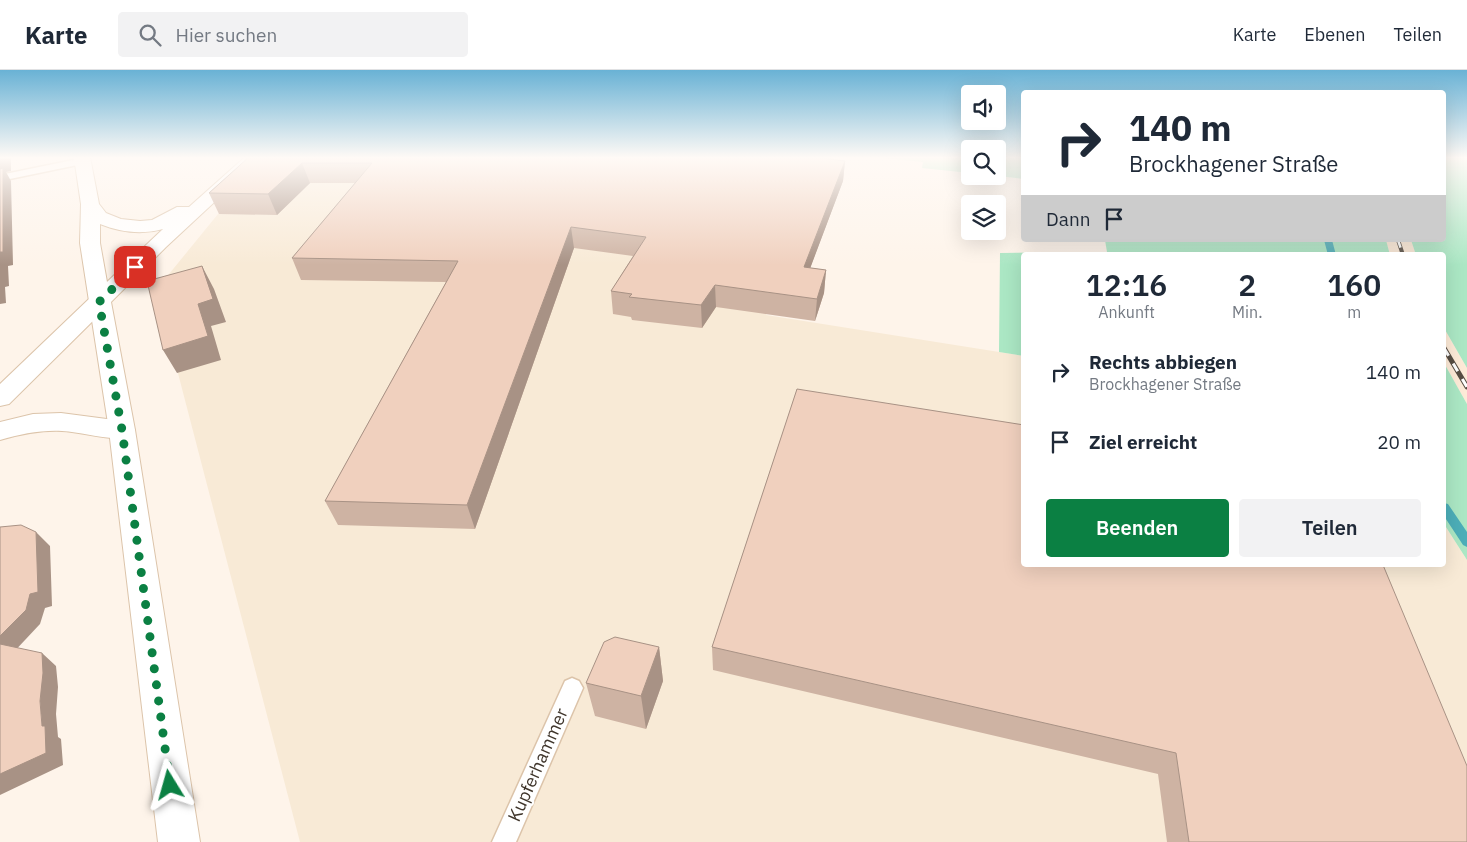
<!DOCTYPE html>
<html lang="de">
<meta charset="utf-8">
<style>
:root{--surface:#fff;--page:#f2f2f3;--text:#1f2937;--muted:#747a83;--line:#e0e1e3;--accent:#0b8043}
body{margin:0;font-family:"IBM Plex Sans",sans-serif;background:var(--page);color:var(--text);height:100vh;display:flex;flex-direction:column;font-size:19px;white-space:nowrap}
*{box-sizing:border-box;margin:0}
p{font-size:16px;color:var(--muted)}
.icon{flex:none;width:28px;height:28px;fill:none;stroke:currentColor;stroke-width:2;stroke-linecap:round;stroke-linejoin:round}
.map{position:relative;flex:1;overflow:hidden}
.side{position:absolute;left:1021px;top:182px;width:425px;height:315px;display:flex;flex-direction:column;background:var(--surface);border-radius:5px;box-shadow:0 5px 20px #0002}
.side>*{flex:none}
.top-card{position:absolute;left:1021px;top:20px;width:425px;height:152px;border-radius:5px;box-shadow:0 5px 20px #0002;background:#fff;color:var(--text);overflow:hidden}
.fabs{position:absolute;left:961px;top:15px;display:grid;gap:10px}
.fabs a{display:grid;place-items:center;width:45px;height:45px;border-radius:5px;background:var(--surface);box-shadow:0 5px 20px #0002;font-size:25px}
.pin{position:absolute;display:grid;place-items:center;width:42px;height:42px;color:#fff;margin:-21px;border-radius:10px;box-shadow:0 2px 8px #0006}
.me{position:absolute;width:55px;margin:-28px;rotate:352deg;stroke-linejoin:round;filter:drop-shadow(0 0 4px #0008)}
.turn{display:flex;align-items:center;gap:18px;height:105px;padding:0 25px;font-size:22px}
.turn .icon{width:65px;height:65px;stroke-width:2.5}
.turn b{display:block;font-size:35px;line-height:42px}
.then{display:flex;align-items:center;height:48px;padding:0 25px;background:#0003;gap:10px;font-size:19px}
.eta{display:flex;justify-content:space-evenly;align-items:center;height:85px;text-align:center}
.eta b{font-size:30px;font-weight:600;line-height:35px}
.action{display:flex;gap:10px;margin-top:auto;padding:10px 25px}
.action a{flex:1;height:58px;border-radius:5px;background:var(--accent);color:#fff;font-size:20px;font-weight:600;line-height:58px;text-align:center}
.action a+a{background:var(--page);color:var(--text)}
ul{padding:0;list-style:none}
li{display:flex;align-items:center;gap:15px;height:70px;padding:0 25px}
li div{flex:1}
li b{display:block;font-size:19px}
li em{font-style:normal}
header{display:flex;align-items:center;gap:30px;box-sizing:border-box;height:70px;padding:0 25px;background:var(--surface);border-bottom:1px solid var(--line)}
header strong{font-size:24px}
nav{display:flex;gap:28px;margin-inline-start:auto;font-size:18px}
.search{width:350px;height:45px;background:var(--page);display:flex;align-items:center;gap:12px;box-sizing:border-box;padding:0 18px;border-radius:5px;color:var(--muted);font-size:19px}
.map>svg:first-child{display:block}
.built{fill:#fdead7}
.industrial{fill:#f8ead6}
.green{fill:#abe7c4}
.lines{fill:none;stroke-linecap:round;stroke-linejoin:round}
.stream{fill:#4caeb8;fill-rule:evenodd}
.lane-casing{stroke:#dcc4aa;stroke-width:3}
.street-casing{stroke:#dcc4aa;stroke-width:2}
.secondary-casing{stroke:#dcc4aa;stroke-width:2}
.lane{fill:#fff;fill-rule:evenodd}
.street{fill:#fff;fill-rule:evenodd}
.secondary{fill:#fff;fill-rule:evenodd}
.rail-far1-casing{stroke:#574d43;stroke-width:4}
.rail-casing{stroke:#574d43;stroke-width:5}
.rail-far1{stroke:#fff;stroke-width:2.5;stroke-dasharray:8;stroke-linecap:butt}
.rail{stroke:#fff;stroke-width:3;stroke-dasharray:9;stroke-linecap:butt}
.wall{fill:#ceb3a3}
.shaded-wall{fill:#a89285}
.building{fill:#f0d0be;stroke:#a89285}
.route{stroke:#0b8043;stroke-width:9;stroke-dasharray:0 16.2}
.labels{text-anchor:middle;stroke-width:4.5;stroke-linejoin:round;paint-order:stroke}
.near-street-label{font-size:18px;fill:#3f352b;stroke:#fff}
</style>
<header>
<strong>Karte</strong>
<div class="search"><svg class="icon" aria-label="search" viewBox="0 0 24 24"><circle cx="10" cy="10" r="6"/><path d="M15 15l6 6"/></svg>Hier suchen</div>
<nav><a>Karte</a><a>Ebenen</a><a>Teilen</a></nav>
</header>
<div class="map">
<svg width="1467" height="772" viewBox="0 0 1467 772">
<rect width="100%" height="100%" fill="#fef4ea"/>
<!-- built -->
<path class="built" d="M1386,170H1411L1416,185H1390Z
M1444,258L1467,298V334L1444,293Z"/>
<!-- industrial -->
<path class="industrial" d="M279,87H830L766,245L1024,286V495H1444V454L1467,490V772H300L161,238L165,209L218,144Z"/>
<!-- green -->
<path class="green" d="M873,87H970V103L922,98L923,92Z
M998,87H1024V109L998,106Z
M1444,87H1467V298L1444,258V185H1416L1411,170H1444Z
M1105,170H1386L1390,185H1024V286L999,282L1000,183L1107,182Z
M1444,293L1467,334V490L1444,454Z"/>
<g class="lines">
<!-- stream -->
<path class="stream" d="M1324,170H1332L1336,185H1328Z
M1444,433L1448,434L1467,462V477L1463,475L1444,446Z"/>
<defs>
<path id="lane" d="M83,88L87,89V93L0,111V105Z
M572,608L579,611L583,618L516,772H492L565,611Z"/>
<path id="street" d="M99,225L107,227L110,232L107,237L9,334L0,336V314L91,227Z
M61,343L122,351L131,354L135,360L131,366C110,372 84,362 62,361C40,360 21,364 0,370V352L33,344Z"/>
<path id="secondary" d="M74,87H90L99,134L106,143L121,149L140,151L152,150L177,137H189L245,87H263L166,177L111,232L135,360L200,772H158L109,360L80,173L81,134ZM100,154C120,162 141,165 163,159L107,212L100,173Z"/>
</defs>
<!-- lane casing -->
<use href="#lane" class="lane-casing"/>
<!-- street casing -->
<use href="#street" class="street-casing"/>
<!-- secondary casing -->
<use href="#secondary" class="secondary-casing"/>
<!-- lane -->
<use href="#lane" class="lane"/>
<!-- street -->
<use href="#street" class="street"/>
<!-- secondary -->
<use href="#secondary" class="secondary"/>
<defs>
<path id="rail-far1" d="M1398,170L1403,185"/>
<path id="rail" d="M1444,278L1467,317"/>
</defs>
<!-- rail-far1 casing -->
<use href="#rail-far1" class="rail-far1-casing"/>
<!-- rail casing -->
<use href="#rail" class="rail-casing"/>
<!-- rail-far1 -->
<use href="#rail-far1" class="rail-far1"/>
<!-- rail -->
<use href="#rail" class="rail"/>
</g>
<!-- wall -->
<path class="wall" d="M249,87L845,91L843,111L810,198L826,200L824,223L815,251L716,237L702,258L632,250L631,247L613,244L611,221L633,186L574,178L475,459L338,455L325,431L446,212L301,210L292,188L355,113H310L277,145L219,144L209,123Z
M797,319L1467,772H1167L1158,704L713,600L712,577Z
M659,577L663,611L646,659L595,646L586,613Z"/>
<!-- shaded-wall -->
<path class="shaded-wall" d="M2,87H10L11,89V101L6,102L11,111L13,195L8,196L9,216L5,217L6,233L0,234V89Z
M845,91L843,111L802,220L804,197Z
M302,93L310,113L277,145L268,124Z
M571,157L574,178L475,459L467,435Z
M202,196L214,219L226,252L211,256L221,290L177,303L163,280Z
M826,200L824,223L815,251L817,229Z
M715,215L716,237L702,258L701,235Z
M36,462L50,476L52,536L45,538L40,554L10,586L0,578V566Z
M659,577L663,611L646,659L641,626Z
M42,583L56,596L58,617L56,644L58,667L61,669L63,695L0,725V704L42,656L40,631Z"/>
<!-- building -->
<path class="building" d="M249,87H814L845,91L804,197L826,200L817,229L715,215L701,235L629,227L632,224L611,221L646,167L571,157L467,435L325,431L458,191L292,188L372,93H302L268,124L209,123Z
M3,98V182H0V99Z
M202,196L213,229L198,234L208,266L163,280L147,211Z
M797,319L1024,355V495H1383L1467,696V772H1189L1176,683L712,577Z
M21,455L36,462L38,522L30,524L26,540L0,566V457Z
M615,567L659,577L641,626L586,613L604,572Z
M0,574L42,583L43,603L40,631L42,656H45L46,683L0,704Z"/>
<!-- sky -->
<linearGradient id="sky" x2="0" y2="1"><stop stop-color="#69b2d5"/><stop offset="0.45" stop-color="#fffaf6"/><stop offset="1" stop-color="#fffaf6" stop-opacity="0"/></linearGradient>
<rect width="1467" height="195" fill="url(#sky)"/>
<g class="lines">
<!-- route -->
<path class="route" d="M135,197L99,232L122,360L170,715"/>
</g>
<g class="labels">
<!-- near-street labels -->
<g class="near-street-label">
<text transform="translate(538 695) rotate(-66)" y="6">Kupferhammer</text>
</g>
</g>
</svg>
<div class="fabs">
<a><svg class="icon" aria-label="sound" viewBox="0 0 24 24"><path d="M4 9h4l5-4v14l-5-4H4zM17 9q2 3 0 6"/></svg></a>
<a><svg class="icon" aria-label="search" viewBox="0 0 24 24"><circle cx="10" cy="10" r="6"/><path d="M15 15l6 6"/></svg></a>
<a><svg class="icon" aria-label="layers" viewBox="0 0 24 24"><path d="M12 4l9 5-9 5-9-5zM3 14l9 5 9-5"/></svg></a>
</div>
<div class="pin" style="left:135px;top:197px;background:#d93025"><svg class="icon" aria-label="arrive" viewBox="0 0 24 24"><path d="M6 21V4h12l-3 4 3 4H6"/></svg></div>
<svg class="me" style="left:170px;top:715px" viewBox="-20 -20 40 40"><path d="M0-17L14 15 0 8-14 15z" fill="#0b8043" stroke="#fff" stroke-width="4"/></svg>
<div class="top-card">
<div class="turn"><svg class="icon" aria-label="right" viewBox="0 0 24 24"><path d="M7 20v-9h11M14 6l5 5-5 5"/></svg><div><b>140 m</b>Brockhagener Straße</div></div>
<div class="then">Dann<svg class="icon" aria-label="arrive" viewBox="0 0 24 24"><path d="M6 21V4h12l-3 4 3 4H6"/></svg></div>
</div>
<section class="side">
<div class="eta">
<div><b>12:16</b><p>Ankunft</p></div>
<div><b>2</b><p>Min.</p></div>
<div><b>160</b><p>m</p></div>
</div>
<ul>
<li><svg class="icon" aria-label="right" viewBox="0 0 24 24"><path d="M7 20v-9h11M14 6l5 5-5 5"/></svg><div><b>Rechts abbiegen</b><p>Brockhagener Straße</p></div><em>140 m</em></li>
<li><svg class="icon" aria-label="arrive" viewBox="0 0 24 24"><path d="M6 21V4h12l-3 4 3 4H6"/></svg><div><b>Ziel erreicht</b></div><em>20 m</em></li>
</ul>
<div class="action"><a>Beenden</a><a>Teilen</a></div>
</section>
</div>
